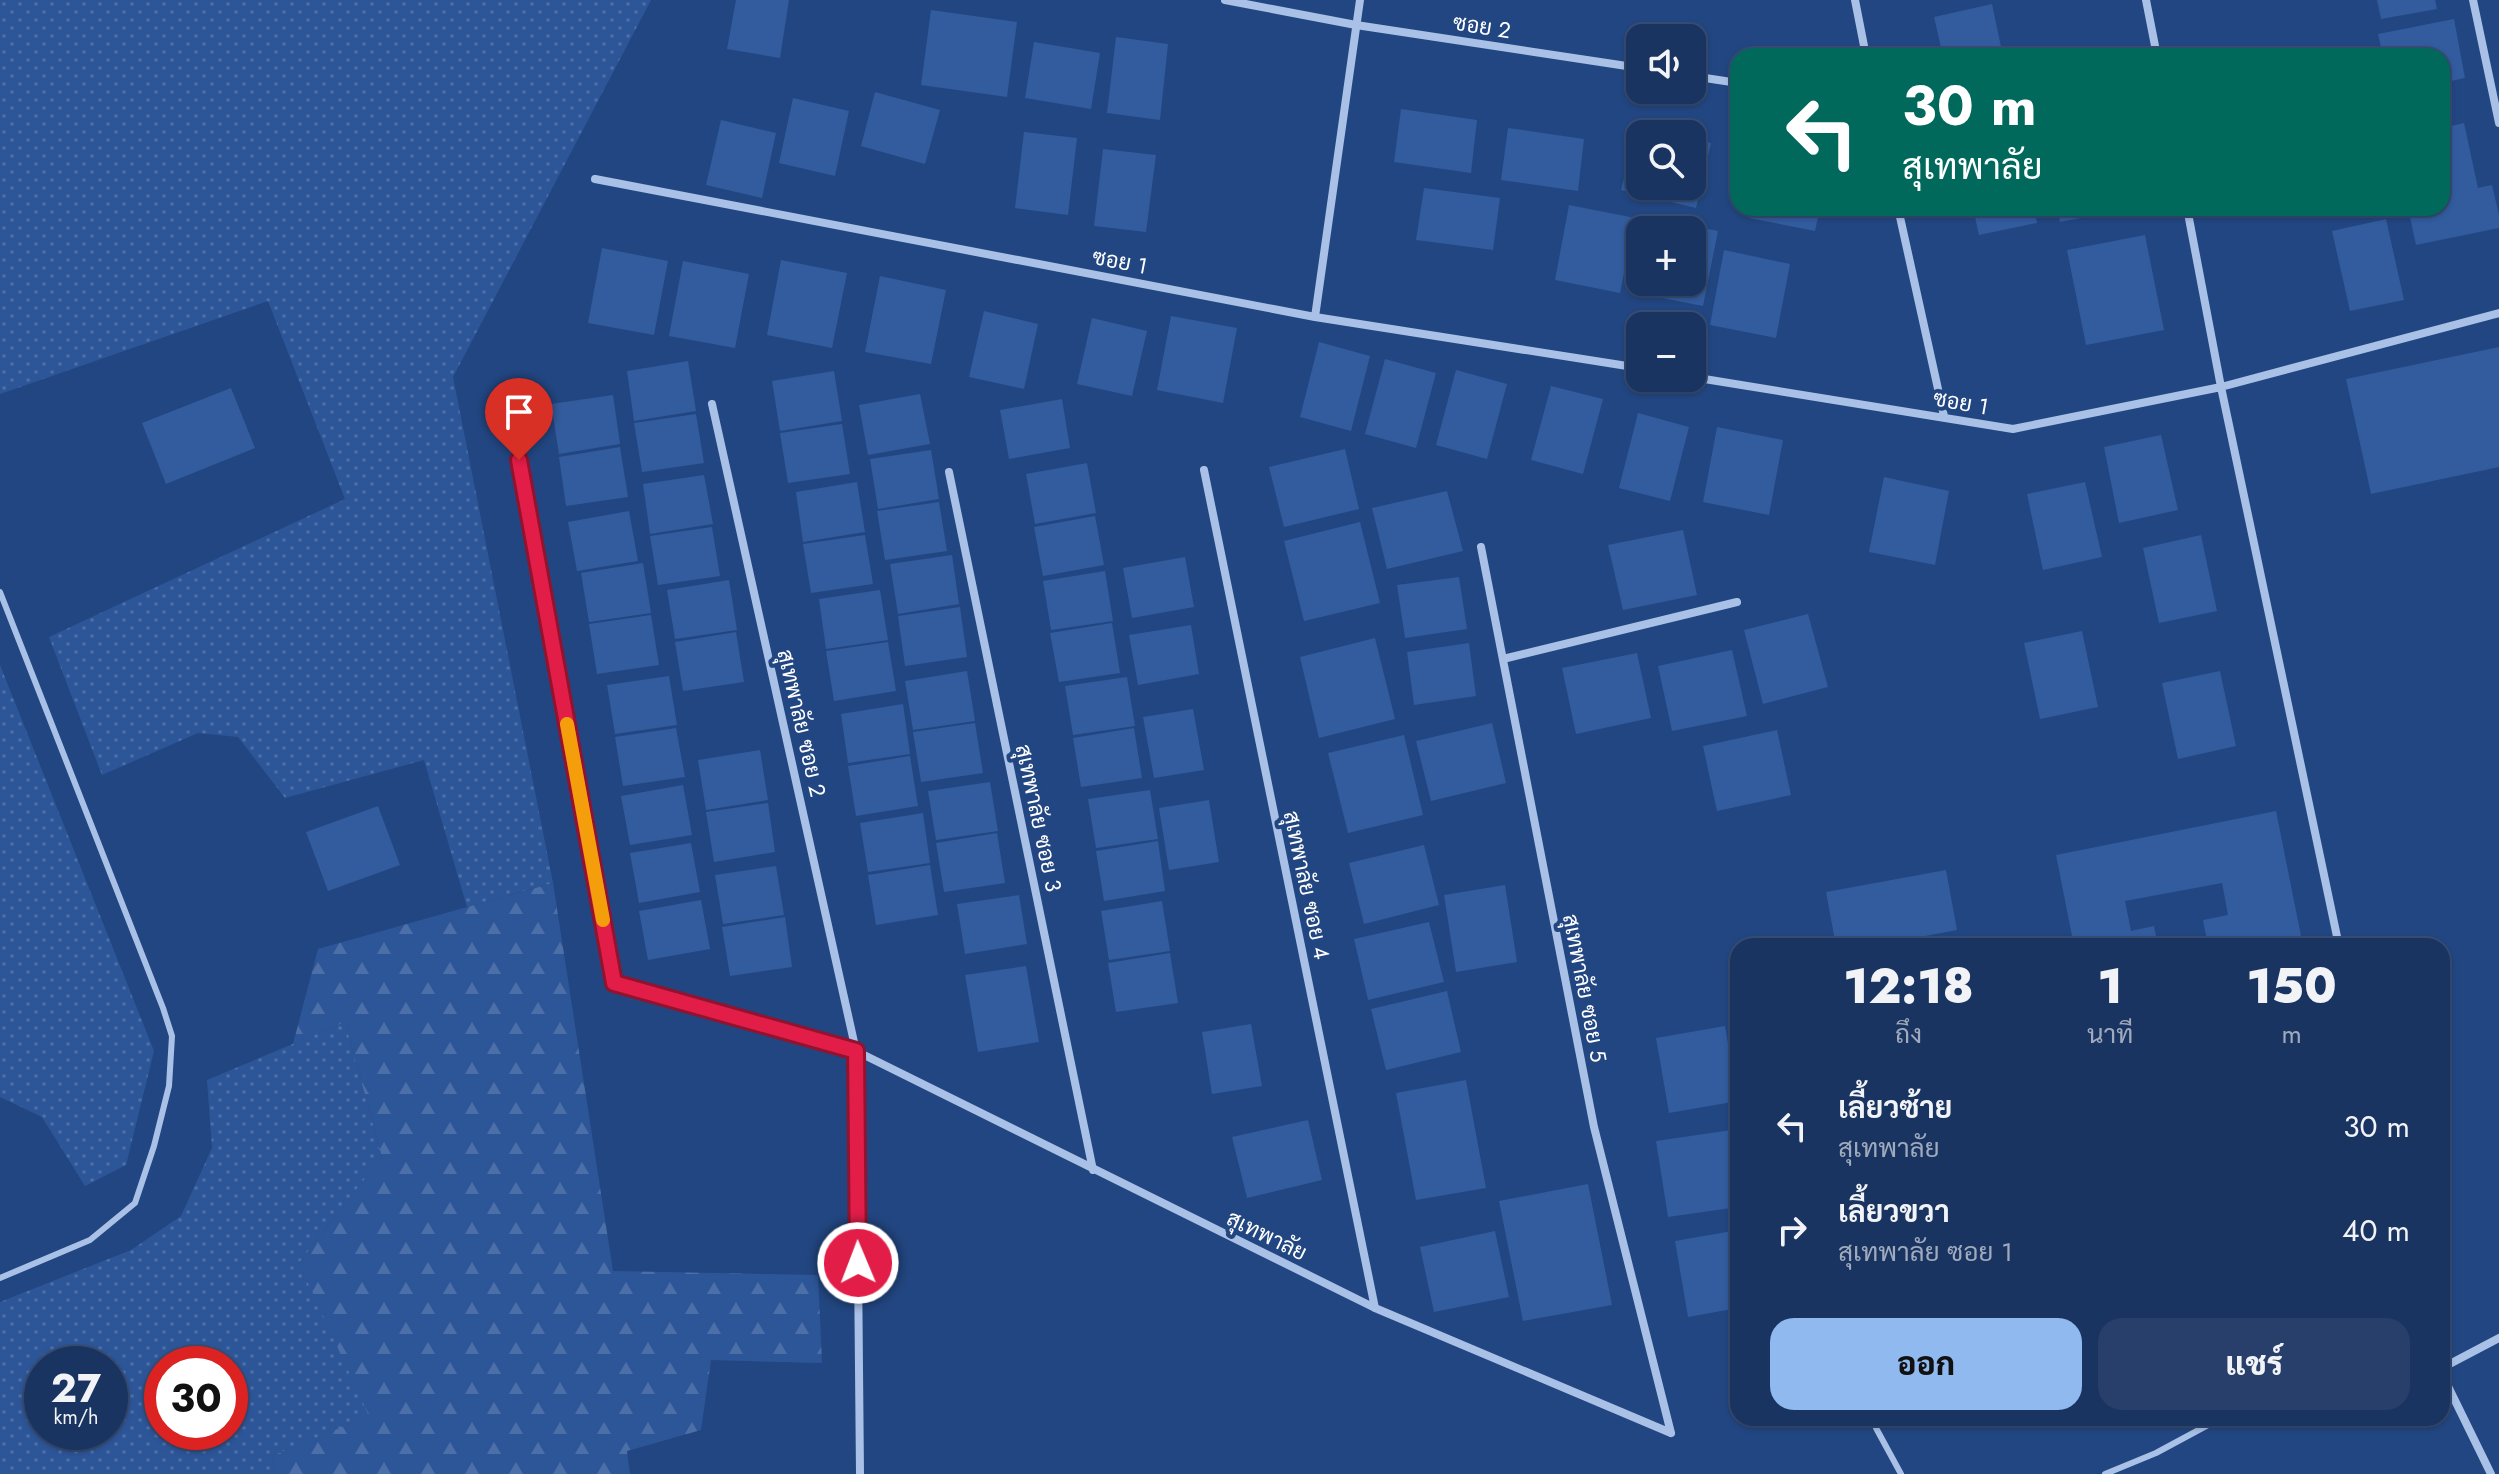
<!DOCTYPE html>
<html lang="th">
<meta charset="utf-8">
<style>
:root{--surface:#1a3461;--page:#273f6a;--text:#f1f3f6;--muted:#9faabd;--line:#384f76;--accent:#90b9f0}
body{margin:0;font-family:Jost,Sarabun,sans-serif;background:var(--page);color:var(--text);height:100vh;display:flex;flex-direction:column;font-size:30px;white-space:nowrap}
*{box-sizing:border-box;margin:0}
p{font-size:26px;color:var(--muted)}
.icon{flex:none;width:44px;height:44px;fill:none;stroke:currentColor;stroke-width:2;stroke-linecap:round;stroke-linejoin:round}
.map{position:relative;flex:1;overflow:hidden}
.side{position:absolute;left:1730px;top:938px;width:720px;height:488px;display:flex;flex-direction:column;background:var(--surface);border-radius:24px;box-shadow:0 2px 6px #0004,0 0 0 2px var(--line)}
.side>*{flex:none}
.top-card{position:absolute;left:1730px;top:48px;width:720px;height:168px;border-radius:24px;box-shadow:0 2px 6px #0004,0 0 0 2px var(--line);background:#00695c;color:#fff;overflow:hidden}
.fabs{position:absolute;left:1626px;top:24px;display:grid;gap:16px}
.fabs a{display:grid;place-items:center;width:80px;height:80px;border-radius:16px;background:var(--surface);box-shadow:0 2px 6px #0004,0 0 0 2px var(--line);font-size:40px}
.speed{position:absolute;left:24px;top:1346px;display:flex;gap:16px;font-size:40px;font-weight:700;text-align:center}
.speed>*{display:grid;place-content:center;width:104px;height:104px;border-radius:50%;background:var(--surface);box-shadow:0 2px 6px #0004,0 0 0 2px var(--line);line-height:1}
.speed small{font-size:20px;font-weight:400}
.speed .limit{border:12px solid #d22;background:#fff;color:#111}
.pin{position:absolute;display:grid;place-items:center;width:68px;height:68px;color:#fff;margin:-82px -34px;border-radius:50% 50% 50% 0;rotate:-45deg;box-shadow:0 0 8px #0007}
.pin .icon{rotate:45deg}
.me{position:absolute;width:88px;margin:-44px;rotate:359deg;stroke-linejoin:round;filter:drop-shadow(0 0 6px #0008)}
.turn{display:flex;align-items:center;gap:28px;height:168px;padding:0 40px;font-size:36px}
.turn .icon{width:104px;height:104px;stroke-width:2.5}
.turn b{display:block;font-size:56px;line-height:68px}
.eta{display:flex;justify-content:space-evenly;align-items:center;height:136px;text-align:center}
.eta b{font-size:48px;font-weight:800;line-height:56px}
.primary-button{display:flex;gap:16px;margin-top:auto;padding:16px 40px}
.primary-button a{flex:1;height:92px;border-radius:24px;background:var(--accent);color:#111;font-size:32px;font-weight:800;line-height:92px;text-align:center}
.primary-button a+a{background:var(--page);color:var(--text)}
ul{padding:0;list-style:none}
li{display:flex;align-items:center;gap:24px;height:104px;padding:0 40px}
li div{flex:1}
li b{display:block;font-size:30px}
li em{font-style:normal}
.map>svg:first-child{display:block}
.grass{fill:url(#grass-dots);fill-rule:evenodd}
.forest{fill:url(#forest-firs)}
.building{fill:#325c9e}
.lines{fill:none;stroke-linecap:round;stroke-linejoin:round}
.service{stroke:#a9c1e7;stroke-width:6}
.minor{stroke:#a9c1e7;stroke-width:8}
.route-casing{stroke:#92132f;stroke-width:20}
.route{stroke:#e11d48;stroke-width:14}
.slow{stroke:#f59e0b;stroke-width:14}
.labels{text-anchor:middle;stroke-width:8;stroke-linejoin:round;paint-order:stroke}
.street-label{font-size:22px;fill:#fff;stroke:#224681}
</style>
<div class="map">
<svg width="2499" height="1474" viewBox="0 0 2499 1474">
<defs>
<pattern id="grass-dots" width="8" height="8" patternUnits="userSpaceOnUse" patternTransform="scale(2)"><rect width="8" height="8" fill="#2d5699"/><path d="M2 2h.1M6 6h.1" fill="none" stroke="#4c6fa8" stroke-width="1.8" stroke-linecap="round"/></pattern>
<pattern id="forest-firs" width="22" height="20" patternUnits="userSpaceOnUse" patternTransform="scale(2)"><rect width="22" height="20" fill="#2d5699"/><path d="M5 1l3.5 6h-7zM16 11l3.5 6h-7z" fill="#4c6fa8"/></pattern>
</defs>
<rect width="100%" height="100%" fill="#224681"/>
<!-- grass -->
<path class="grass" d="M0,0H651L453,377L553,883L467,907L424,760L285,798L238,737L198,733L102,775L49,637L345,499L268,301L0,394Z
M0,665L154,1051L126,1165L85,1186L42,1117L0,1097Z
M345,1022L382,1157L299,1263L370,1416L272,1456L275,1474H0V1302L131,1250L181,1216L212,1148L207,1080ZM42,1364H110V1432H42ZM162,1364H230V1432H162Z"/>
<!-- forest -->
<path class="forest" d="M553,883L613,1271L818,1275L822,1363L711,1360L701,1430L627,1451L630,1474H275L272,1456L369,1416L299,1263L382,1157L345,1022L293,1044L318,949Z"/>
<!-- building -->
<path class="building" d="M736,0H789L780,58L727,49Z
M2377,0H2435L2437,9L2381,19Z
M1992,4L2003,56H1943L1934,17Z
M931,10L1017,22L1007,97L921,85Z
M2454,19L2465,78L2442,83V56H2383L2378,34Z
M1116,37L1168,44L1160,120L1107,113Z
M1034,42L1100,53L1091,109L1025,98Z
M875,92L940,110L925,164L861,146Z
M793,98L849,111L835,176L779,163Z
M1401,109L1477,120L1471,173L1394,162Z
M721,120L776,133L762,198L706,185Z
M2464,123L2478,188L2492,185L2499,215V228L2416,245L2408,208H2442V128Z
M1638,125L1670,133L1640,134V186H1692V139L1711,143L1696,208L1621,190Z
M1508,128L1584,139L1578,191L1501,180Z
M1024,132L1077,138L1068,215L1015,208Z
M1103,149L1156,155L1146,232L1094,226Z
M1424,188L1500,198L1493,250L1416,240Z
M1569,205L1635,218L1620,293L1555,280Z
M1751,208H1820L1815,231L1749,218Z
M1973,208H2034L2037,223L1979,235Z
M2057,208H2127V209L2060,222Z
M1651,218L1718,231L1703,306L1637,293L1639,282H1692V230H1649Z
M2386,219L2404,300L2350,311L2332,231Z
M2145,235L2164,330L2086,345L2067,250Z
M602,248L668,261L654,335L588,323Z
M1724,250L1790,264L1776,338L1710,325Z
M781,260L847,273L832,348L767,335Z
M683,261L749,274L735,348L669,336Z
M880,276L946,290L931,364L865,352Z
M984,311L1038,324L1024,389L969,377Z
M1171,316L1237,328L1223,403L1157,390Z
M1092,318L1147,331L1132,396L1077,384Z
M1319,342L1370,356L1351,431L1300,417Z
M2499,347V467L2371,494L2346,379Z
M1385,359L1436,373L1416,448L1365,434Z
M688,361L696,411L634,421L627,371Z
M1456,370L1507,384L1487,459L1436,445Z
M834,371L842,421L780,431L772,381Z
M1551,386L1603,399L1583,474L1531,460Z
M231,388L255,448L166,484L142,423Z
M920,394L930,444L868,455L859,405Z
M613,395L620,444L559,454L551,404Z
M1062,399L1070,448L1009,459L1000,410Z
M1638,413L1689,427L1670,501L1619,488Z
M696,414L704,463L642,472L634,423Z
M842,424L850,474L788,483L780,433Z
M1717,427L1783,440L1769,515L1703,502Z
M2161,435L2178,510L2119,523L2104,447Z
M620,447L628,497L566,506L559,457Z
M1345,449L1359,509L1284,527L1269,467Z
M931,450L939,499L878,509L870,459Z
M1087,463L1096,513L1035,524L1026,474Z
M704,475L713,524L650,534L643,484Z
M1884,477L1949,491L1935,565L1869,552Z
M857,482L865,532L803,542L796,492Z
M2085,482L2102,557L2043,570L2027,494Z
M1447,491L1463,551L1387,569L1372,508Z
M939,502L947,551L885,560L877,511Z
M629,511L638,561L577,571L568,522Z
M1095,516L1104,565L1043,576L1034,527Z
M1360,522L1380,603L1304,621L1284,541Z
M712,527L720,576L658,585L650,536Z
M1683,530L1697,595L1623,610L1608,545Z
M865,535L873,584L811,593L803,544Z
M2201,535L2217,611L2159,623L2143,548Z
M952,555L959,604L898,614L890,564Z
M1185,557L1194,607L1132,618L1123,568Z
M643,563L651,613L589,622L581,573Z
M1105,571L1113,621L1051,630L1043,581Z
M1459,577L1467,629L1405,638L1397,585Z
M729,580L737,630L675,639L667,590Z
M880,590L888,640L826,649L819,599Z
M960,607L967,657L905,666L898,616Z
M1808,614L1828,687L1763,704L1744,630Z
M651,615L659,665L597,674L589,624Z
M1112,623L1120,673L1059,682L1050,633Z
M1191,625L1199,674L1138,685L1129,635Z
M2082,631L2098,707L2040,719L2024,643Z
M736,632L744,682L683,691L675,642Z
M1375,638L1395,719L1319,738L1300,657Z
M888,642L896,691L834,701L826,651Z
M1469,643L1476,696L1414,705L1407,652Z
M1732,650L1747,716L1672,731L1658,666Z
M1637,653L1651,718L1576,734L1562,668Z
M967,671L975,721L913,730L905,681Z
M2220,671L2236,746L2178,759L2162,683Z
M669,676L677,725L615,734L607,685Z
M1127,677L1135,726L1073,735L1065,686Z
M903,704L910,754L848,763L841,714Z
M1193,709L1204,770L1154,778L1143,717Z
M975,723L983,773L921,782L913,732Z
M1492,723L1506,783L1431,801L1416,741Z
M676,728L685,777L623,786L615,737Z
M1134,728L1142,778L1081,787L1073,738Z
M1777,730L1791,795L1717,811L1703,746Z
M1404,735L1423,815L1348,833L1328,753Z
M760,750L768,800L706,810L698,760Z
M910,756L918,806L856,816L848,766Z
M990,782L998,831L936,840L928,791Z
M683,785L692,835L630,845L621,796Z
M1150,790L1158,839L1096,848L1088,799Z
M1209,800L1219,862L1169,870L1159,808Z
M768,803L775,852L714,862L706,812Z
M378,806L400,865L328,891L306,832Z
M2276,811L2303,946H2208L2203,920L2228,915L2222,883L2125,901L2131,931L2154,926L2158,946H2074L2056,855Z
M923,813L930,863L868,872L860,823Z
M997,833L1005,883L944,892L936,843Z
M1158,841L1165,891L1104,901L1096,851Z
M691,843L700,892L639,903L630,853Z
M1424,845L1439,905L1364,924L1349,863Z
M930,865L938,915L876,925L868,875Z
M776,866L784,915L723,924L715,875Z
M1946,870L1957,930L1873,946H1836L1826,892Z
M1505,885L1517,962L1456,972L1444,895Z
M1019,895L1027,944L965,954L957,904Z
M701,900L710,949L648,960L639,911Z
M1162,901L1170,951L1109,960L1101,911Z
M785,917L792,967L730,976L722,927Z
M1429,922L1444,982L1368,1000L1354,939Z
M1170,953L1178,1003L1116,1012L1108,963Z
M1026,966L1039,1042L978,1052L965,975Z
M1447,991L1461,1052L1386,1070L1371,1009Z
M1251,1024L1262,1086L1212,1094L1202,1032Z
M1725,1026L1738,1101L1669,1113L1656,1038Z
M1466,1080L1486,1188L1416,1200L1396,1093Z
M1308,1120L1322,1180L1247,1198L1232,1137Z
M1738,1129V1207L1668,1217L1656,1141Z
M1588,1184L1612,1305L1523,1321L1499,1201Z
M1738,1230V1308L1688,1317L1675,1241Z
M1495,1231L1509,1297L1434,1312L1420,1247Z"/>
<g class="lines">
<!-- service -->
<path class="service" d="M0,592L163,1008L172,1036L169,1086L154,1146L135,1203L90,1240L0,1278
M1874,1418L1876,1428L1901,1474
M2105,1474L2156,1453L2221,1418"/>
<!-- minor -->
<path class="minor" d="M1225,0L1356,25L1640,68
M1855,0L1866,56
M2146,0L2157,56
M2473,0L2499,123
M1692,76L1738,83
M595,179L1315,317L1640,368
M1898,208L1944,416
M2187,208L2221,387L2339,946
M1315,317L1360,0
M1692,377L2013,429L2221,387L2499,313
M712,404L856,1051L860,1474
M513,429L614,983L856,1051L1375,1308L1671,1433
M1204,470L1375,1308
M949,472L1093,1170
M1481,547L1594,1127L1671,1433
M1503,659L1737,602
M2442,1368L2499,1338
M2442,1374L2491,1474"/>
</g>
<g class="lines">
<defs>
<path id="route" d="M519,460L614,983L856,1051L858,1263"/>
</defs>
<!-- route casing -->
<use href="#route" class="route-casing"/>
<!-- route -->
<use href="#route" class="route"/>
<!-- slow -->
<path class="slow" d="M567,724L603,920"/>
</g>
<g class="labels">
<!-- street labels -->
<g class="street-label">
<text transform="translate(1482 26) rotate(9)" y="8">ซอย 2</text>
<text transform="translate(1120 261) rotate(11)" y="8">ซอย 1</text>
<text transform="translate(1961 402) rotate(10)" y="8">ซอย 1</text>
<text transform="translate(802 723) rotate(77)" y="8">สุเทพาลัย ซอย 2</text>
<text transform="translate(1039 818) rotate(78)" y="8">สุเทพาลัย ซอย 3</text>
<text transform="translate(1307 885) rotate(78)" y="8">สุเทพาลัย ซอย 4</text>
<text transform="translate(1585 988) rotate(79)" y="8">สุเทพาลัย ซอย 5</text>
<text transform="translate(1267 1235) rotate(26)" y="8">สุเทพาลัย</text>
</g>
</g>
</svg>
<div class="fabs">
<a><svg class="icon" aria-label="sound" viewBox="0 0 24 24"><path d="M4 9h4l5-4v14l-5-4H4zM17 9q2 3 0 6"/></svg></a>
<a><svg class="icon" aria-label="search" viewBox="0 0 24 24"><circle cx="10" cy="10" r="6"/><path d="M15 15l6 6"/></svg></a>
<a>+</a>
<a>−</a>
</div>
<div class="speed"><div>27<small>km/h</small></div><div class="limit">30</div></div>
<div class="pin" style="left:519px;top:460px;background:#d93025"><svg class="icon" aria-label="arrive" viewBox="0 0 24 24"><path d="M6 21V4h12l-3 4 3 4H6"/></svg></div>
<svg class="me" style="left:858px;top:1263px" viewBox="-20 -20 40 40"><circle r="17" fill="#e11d48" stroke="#fff" stroke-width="3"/><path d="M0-11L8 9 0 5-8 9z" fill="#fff"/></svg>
<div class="top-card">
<div class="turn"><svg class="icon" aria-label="left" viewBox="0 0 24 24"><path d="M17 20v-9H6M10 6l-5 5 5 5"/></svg><div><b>30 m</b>สุเทพาลัย</div></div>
</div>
<section class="side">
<div class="eta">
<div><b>12:18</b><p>ถึง</p></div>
<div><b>1</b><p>นาที</p></div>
<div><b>150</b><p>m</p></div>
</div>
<ul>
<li><svg class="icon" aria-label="left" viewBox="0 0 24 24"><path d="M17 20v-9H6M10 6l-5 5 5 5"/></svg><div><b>เลี้ยวซ้าย</b><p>สุเทพาลัย</p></div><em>30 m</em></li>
<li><svg class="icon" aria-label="right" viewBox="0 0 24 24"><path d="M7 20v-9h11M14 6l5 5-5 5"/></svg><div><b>เลี้ยวขวา</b><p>สุเทพาลัย ซอย 1</p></div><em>40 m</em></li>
</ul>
<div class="primary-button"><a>ออก</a><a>แชร์</a></div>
</section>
</div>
